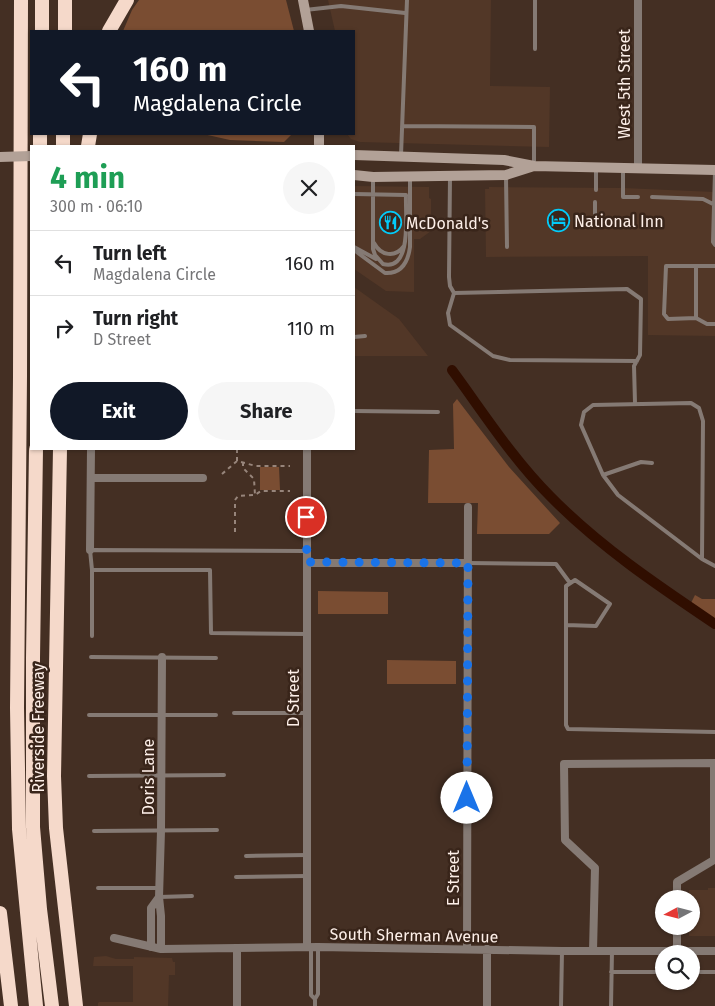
<!DOCTYPE html>
<meta charset="utf-8">
<style>
:root{--surface:#fff;--page:#f6f6f6;--text:#202124;--muted:#757577;--line:#e0e0e0;--accent:#111827}
body{margin:0;font-family:"Fira Sans",sans-serif;background:var(--page);color:var(--text);height:100vh;display:flex;flex-direction:column;font-size:19px;white-space:nowrap}
*{box-sizing:border-box;margin:0}
p{font-size:16px;color:var(--muted)}
.icon{flex:none;width:28px;height:28px;fill:none;stroke:currentColor;stroke-width:2;stroke-linecap:round;stroke-linejoin:round}
.map{position:relative;flex:1;overflow:hidden}
.drawer{position:absolute;left:30px;top:145px;width:325px;height:305px;display:flex;flex-direction:column;background:var(--surface);border-radius:0px;box-shadow:0 1px 4px #0004}
.drawer>*{flex:none}
.hud{position:absolute;left:30px;top:30px;width:325px;height:105px;border-radius:0px;box-shadow:0 1px 4px #0004;background:#111827;color:#fff;overflow:hidden}
.needle{width:32px;rotate:263deg}
.fabs{position:absolute;left:655px;top:890px;display:grid;gap:10px}
.fabs a{display:grid;place-items:center;width:45px;height:45px;border-radius:50%;background:var(--surface);box-shadow:0 1px 4px #0004;font-size:25px}
.pin{position:absolute;display:grid;place-items:center;width:42px;height:42px;color:#fff;margin:-21px;border:2px solid #fff;border-radius:50%;box-shadow:0 1px 5px #0007}
.me{position:absolute;width:55px;margin:-28px;rotate:0deg;stroke-linejoin:round;filter:drop-shadow(0 0 4px #0008)}
.turn{display:flex;align-items:center;gap:18px;height:105px;padding:0 20px;font-size:22px}
.turn .icon{width:65px;height:65px;stroke-width:2.5}
.turn b{display:block;font-size:35px;line-height:42px}
.round{display:grid;place-items:center;flex:none;width:52px;height:52px;border-radius:26px;background:var(--page)}
.overview{display:flex;align-items:center;justify-content:space-between;height:85px;padding:0 20px}
h1{font-size:30px;font-weight:700;line-height:38px;color:#1e9e55}
.cta{display:flex;gap:10px;margin-top:auto;padding:10px 20px}
.cta a{flex:1;height:58px;border-radius:30px;background:var(--accent);color:#fff;font-size:20px;font-weight:700;line-height:58px;text-align:center}
.cta a+a{background:var(--page);color:var(--text)}
ul{padding:0;list-style:none}
li{display:flex;align-items:center;gap:15px;height:65px;padding:0 20px;border-top:1px solid var(--line)}
li div{flex:1}
li b{display:block;font-size:19px}
li em{font-style:normal}
.map>svg:first-child{display:block}
.built{fill:#523727}
.green{fill:#7a4d32}
.lines{fill:none;stroke-linecap:round;stroke-linejoin:round}
.canal{stroke:#300e00;stroke-width:10}
.path{stroke:#97857b;stroke-width:2;stroke-dasharray:4 4;stroke-linecap:butt}
.service{stroke:#857a74;stroke-width:4}
.minor{stroke:#857a74;stroke-width:8}
.secondary{stroke:#b2a197;stroke-width:10}
.motorway{stroke:#f5d9ca;stroke-width:14}
.secondary-bridge{stroke:#b2a197;stroke-width:10}
.route{stroke:#1a73e8;stroke-width:9;stroke-dasharray:0 16.2}
.labels{text-anchor:middle;stroke-width:5;stroke-linejoin:round;paint-order:stroke}
.street-label{font-size:16px;fill:#fdefe8;stroke:#39251a}
.poi-label{font-size:16px;fill:#fdefe8;stroke:#39251a;text-anchor:start}
</style>
<div class="map">
<svg width="715" height="1006" viewBox="0 0 715 1006">
<rect width="100%" height="100%" fill="#442f23"/>
<!-- built -->
<path class="built" d="M328,0H491L490,86L550,87L549,147L360,142L351,139L347,134H354V31H335Z
M354,186L429,187V198L431,199V231L420,239H414V292L386,291L354,269Z
M489,187L623,188L715,192V336L648,335V256L486,257L485,189H489Z
M354,287L399,319L428,356H354Z
M715,868V936H689V926H691V899H689V890H708V888H715Z
M106,956L116,959H134V957L172,958L173,962H175V975H169L168,1006H98V1003L99,1002H133V966H93L94,957Z"/>
<!-- green -->
<path class="green" d="M139,0H286L294,31H123L132,10Z
M203,134H292L284,142L230,140Z
M457,399L509,467L560,523L549,534H477L478,503H428L429,450L454,449L453,404Z
M260,467H279L280,490H260Z
M318,591L388,592V614H318Z
M695,595L702,599H715V619L691,603Z
M387,660L456,661V684H387Z"/>
<g class="lines">
<!-- canal -->
<path class="canal" d="M452,370C483,412 512,458 550,496C599,546 657,585 715,624"/>
<!-- path -->
<path class="path" d="M237,461V449
M243,462V468L254,479L255,495
M222,474L237,461L256,466H290
M235,532V500L238,496L255,495L261,491H290"/>
<!-- service -->
<path class="service" d="M305,10L341,6L405,13
M535,49V0
M402,126L534,127V166
M401,155L407,0
M623,169V197H638
M715,172L713,242L715,245
M450,177L449,277L450,286L454,293L627,289L641,299L640,355L634,366L635,403
M506,177L507,247
M373,178V249L375,255L383,264C413,272 405,212 406,195
M596,190V169
M354,194L406,195
M652,197L703,199L715,205
M576,222H595V202
M374,243C381,256 395,258 404,246
M354,247L376,259
M354,250L385,273C402,274 408,262 410,247V177
M696,266V318
M715,266H666L664,314L668,319L696,318L707,324H715
M454,293L448,313L450,325L493,356L510,360L637,361
M354,337L365,336
M354,411L438,412
M603,475L641,462L652,463
M702,559L703,421L699,408L691,403L593,405L584,412L581,425L603,475L618,495L702,559L715,566
M468,563L556,564L570,583
M92,570H210L211,633L307,634
M566,625L596,626L610,604L575,580L566,586V725L568,729L715,732
M92,636V570L90,550L306,551
M91,657L216,658
M234,713H307
M89,715H216
M89,776L224,775
M94,831L217,830
M246,856L307,855
M236,877L306,876
M98,888H159
M159,897L192,896
M311,947V995L315,999V1006
M611,972H664
M691,972H715
M315,999L318,994V948
M561,1006L562,951
M611,1006L612,951"/>
<!-- minor -->
<path class="minor" d="M638,0V167
M307,449V947
M91,478H203
M90,550L91,449
M307,563H468
M677,926V950
M114,938L161,949L318,947L562,951H715
M151,947V908L159,897
M161,949V916L159,897L161,831L162,657
M467,949L468,507
M593,951L595,868L565,840L564,764L714,763V860L677,882V899
M237,1006V948
M487,1006V949"/>
<!-- secondary -->
<path class="secondary" d="M303,0L309,31
M319,134V146
M354,155L504,160L534,166L715,170
M354,175L373,177L506,175L534,166"/>
<!-- motorway -->
<path class="motorway" d="M21,0L20,377L17,708L19,829L36,1006
M42,31V0
M65,31V0
M109,31L127,0
M40,146V134
M63,146V134
M88,146L90,134
M36,449L33,658V827L40,909L52,1006
M60,449L54,776L56,828L76,1006
M0,913L11,1006"/>
<!-- secondary-bridge -->
<path class="secondary-bridge" d="M0,157L31,156"/>
</g>
<g class="lines">
<!-- route -->
<path class="route" d="M306,517L307,562L468,563L467,798"/>
</g>
<!-- icons -->
<defs>
<symbol id="hotel-ring" viewBox="-11 -11 22 22"><circle r="9.5" fill="#39251a" stroke="#03cbf9" stroke-width="1.5"/><path d="M-6-4.5h1.5V1H6V5H4.5V3h-9V5H-6ZM-4 0a1.8 1.8 0 1 1 3.6 0ZM.5 0V-2.5h3Q6-2.5 6 0Z" fill="#03cbf9"/></symbol>
<symbol id="restaurant-ring" viewBox="-11 -11 22 22"><circle r="9.5" fill="#39251a" stroke="#03cbf9" stroke-width="1.5"/><path d="M-5-6h1v4h1v-4h1v4h1v-4h1v5L-1.5 .5V6h-2V.5L-5-1ZM5-6V6H3V1.5H1.5Q1.5-4 5-6Z" fill="#03cbf9"/></symbol>
</defs>
<g fill-rule="evenodd">
<use href="#hotel-ring" x="546" y="208" width="25" height="25"/>
<use href="#restaurant-ring" x="378" y="210" width="25" height="25"/>
</g>
<g class="labels">
<!-- street labels -->
<g class="street-label">
<text transform="translate(624 84) rotate(-90)" y="6">West 5th Street</text>
<text transform="translate(293 698) rotate(-90)" y="6">D Street</text>
<text transform="translate(38 728) rotate(-90)" y="6">Riverside Freeway</text>
<text transform="translate(148 777) rotate(-90)" y="6">Doris Lane</text>
<text transform="translate(453 878) rotate(-90)" y="6">E Street</text>
<text transform="translate(414 935) rotate(1)" y="6">South Sherman Avenue</text>
</g>
<!-- poi labels -->
<g class="poi-label">
<text x="574" y="227">National Inn</text>
<text x="406" y="229">McDonald's</text>
</g>
</g>
</svg>
<div class="fabs">
<a><svg class="needle" viewBox="-14 -14 28 28"><path d="M0-13l5 13h-10z" fill="#e53935"/><path d="M0 13l5-13h-10z" fill="#757577"/></svg></a>
<a><svg class="icon" aria-label="search" viewBox="0 0 24 24"><circle cx="10" cy="10" r="6"/><path d="M15 15l6 6"/></svg></a>
</div>
<div class="pin" style="left:306px;top:517px;background:#d93025"><svg class="icon" aria-label="arrive" viewBox="0 0 24 24"><path d="M6 21V4h12l-3 4 3 4H6"/></svg></div>
<svg class="me" style="left:467px;top:798px" viewBox="-20 -20 40 40"><circle r="19" fill="#fff"/><path d="M0-13L10 11 0 6-10 11z" fill="#1a73e8"/></svg>
<div class="hud">
<div class="turn"><svg class="icon" aria-label="left" viewBox="0 0 24 24"><path d="M17 20v-9H6M10 6l-5 5 5 5"/></svg><div><b>160 m</b>Magdalena Circle</div></div>
</div>
<section class="drawer">
<div class="overview"><div><h1>4 min</h1><p>300 m · 06:10</p></div><a class="round"><svg class="icon" aria-label="close" viewBox="0 0 24 24"><path d="M6 6l12 12M18 6L6 18"/></svg></a></div>
<ul>
<li><svg class="icon" aria-label="left" viewBox="0 0 24 24"><path d="M17 20v-9H6M10 6l-5 5 5 5"/></svg><div><b>Turn left</b><p>Magdalena Circle</p></div><em>160 m</em></li>
<li><svg class="icon" aria-label="right" viewBox="0 0 24 24"><path d="M7 20v-9h11M14 6l5 5-5 5"/></svg><div><b>Turn right</b><p>D Street</p></div><em>110 m</em></li>
</ul>
<div class="cta"><a>Exit</a><a>Share</a></div>
</section>
</div>
